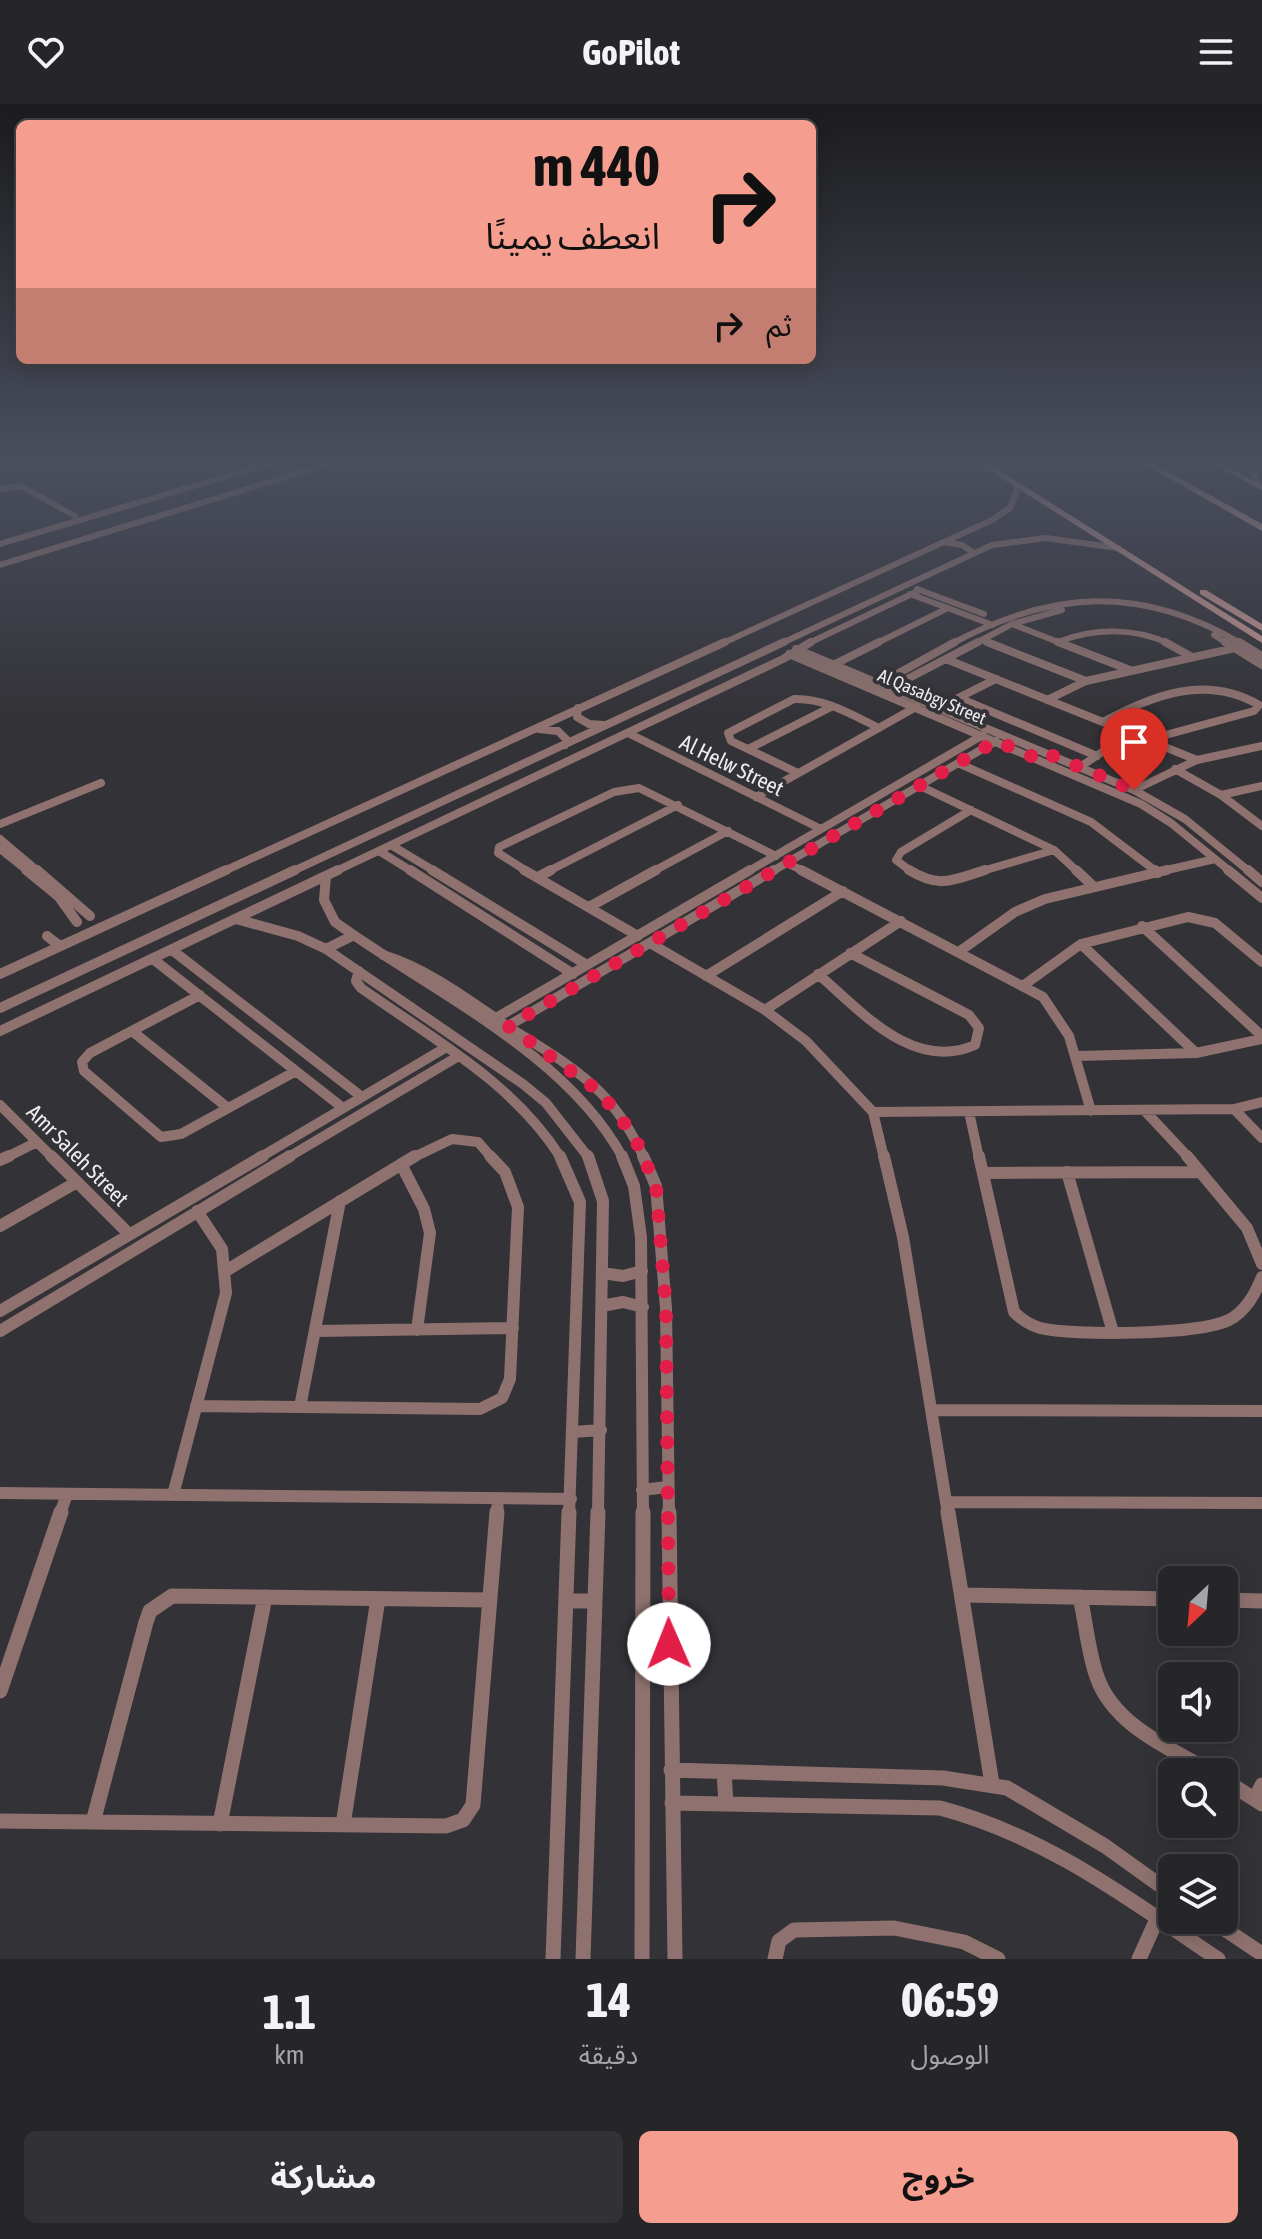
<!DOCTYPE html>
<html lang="ar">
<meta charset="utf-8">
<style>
:root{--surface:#262629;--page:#323235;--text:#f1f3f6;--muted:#a4a5a8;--line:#424346;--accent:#f59d8e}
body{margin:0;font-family:"Asap Condensed","Noto Sans Arabic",sans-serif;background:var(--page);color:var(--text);direction:rtl;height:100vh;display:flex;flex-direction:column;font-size:30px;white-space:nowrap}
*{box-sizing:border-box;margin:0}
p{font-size:26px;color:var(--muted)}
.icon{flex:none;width:44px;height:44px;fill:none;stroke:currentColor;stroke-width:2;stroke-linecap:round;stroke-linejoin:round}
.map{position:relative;height:1855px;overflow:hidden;direction:ltr}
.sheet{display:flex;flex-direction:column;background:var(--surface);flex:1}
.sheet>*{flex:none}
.banner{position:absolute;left:16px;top:16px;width:800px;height:244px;border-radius:12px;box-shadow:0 4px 20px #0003,0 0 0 2px var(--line);direction:rtl;background:#f59d8e;color:#111;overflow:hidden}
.needle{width:52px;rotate:206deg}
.buttons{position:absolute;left:1158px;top:1462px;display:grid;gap:16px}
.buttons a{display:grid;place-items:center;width:80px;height:80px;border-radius:12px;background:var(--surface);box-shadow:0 4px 20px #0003,0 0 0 2px var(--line);font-size:40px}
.pin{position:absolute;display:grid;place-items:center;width:68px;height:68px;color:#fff;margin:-82px -34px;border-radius:50% 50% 50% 0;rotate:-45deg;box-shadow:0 0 8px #0007}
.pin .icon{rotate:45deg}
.me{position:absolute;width:88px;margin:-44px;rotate:359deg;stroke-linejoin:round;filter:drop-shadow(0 0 6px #0008)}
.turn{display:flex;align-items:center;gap:28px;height:168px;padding:0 24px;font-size:36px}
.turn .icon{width:104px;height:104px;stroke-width:2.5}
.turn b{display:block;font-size:56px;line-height:68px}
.then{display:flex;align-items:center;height:76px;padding:0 24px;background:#0003;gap:16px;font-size:30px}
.eta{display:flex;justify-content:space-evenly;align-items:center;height:136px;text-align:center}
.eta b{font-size:48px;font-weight:700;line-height:56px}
.primary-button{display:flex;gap:16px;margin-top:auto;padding:16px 24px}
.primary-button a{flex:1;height:92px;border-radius:12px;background:var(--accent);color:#111;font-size:32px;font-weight:700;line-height:92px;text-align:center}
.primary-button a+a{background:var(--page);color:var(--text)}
header{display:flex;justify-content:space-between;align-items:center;height:104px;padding:0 24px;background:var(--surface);font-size:36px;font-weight:700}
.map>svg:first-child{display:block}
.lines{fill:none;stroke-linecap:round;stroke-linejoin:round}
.minor-far4{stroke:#8f726f;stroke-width:6}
.minor-far3{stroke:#8f726f;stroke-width:8}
.minor-far2{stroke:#8f726f;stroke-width:10}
.minor-far1{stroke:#8f726f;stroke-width:12}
.minor{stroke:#8f726f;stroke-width:15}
.secondary{fill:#c39690;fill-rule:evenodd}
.route{stroke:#e11d48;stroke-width:14;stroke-dasharray:0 25.2}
.labels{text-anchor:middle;stroke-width:8;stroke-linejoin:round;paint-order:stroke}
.far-street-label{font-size:18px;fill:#edecf0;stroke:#333237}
.street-label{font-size:22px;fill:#edecf0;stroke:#333237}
</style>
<header><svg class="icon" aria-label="menu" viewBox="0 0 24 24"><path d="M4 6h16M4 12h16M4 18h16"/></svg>GoPilot<svg class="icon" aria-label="heart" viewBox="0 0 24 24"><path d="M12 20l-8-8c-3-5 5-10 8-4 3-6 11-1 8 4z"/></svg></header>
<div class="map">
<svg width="1262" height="1855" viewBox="0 0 1262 1855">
<rect width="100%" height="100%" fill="#333237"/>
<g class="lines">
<!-- minor-far4 -->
<path class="minor-far4" d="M1259,382L1253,369L1262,360
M0,385L21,382L75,412
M943,438L962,441L974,449
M0,440L281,356
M0,461L341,356
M917,485L984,510
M910,490L993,521
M1012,520L1063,540
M1214,531L1228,540
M982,536L992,540
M1058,538C1094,524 1134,523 1170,540
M721,540L992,416L1010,404L1018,383
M780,540L992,441L1046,434L1118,444
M807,540L920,486
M875,540L948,504
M951,540C1052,486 1141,480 1242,540
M974,540L1012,520L1062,506"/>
<!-- minor-far3 -->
<path class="minor-far3" d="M987,538L1086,577
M1058,538L1130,566
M1165,538L1192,553
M1225,538L1262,561
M1239,538L1262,552
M796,545L1134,686L1185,715L1250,768
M789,550L1141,700L1171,719L1231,768
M946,555L1197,656
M833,561L879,538
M879,580L955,538
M890,584L978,538
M959,594L1097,652
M1047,596L1086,577L1235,544
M578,604L577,613L589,620L604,621
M938,604L996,575
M1103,618C1153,591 1206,570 1259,601L1254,607L1147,636
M539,625L558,627L567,636L565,641
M628,629L821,725
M748,645L831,603
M958,659L1091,718L1157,768
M1080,663L1130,629
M1175,665L1221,691L1262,722
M798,669L731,637L728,629L794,595C825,594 852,611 879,624
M920,682L1054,746L1078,768
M1134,686L1197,656L1262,642
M1221,691L1262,682
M756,693L916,603
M0,720L101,679
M0,735L39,768
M391,741L436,768
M0,745L29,768
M379,747L413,768
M787,759L805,768
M222,768L725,538
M291,768L784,538
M334,768L783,555L811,538
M528,768L498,749L499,743L614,688L639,684L776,752
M547,768L678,701
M652,768L728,727
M747,768L983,631
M771,768L996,637
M912,768L896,756L901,748L971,706
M979,768L1054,746
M1158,768L1215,755"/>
<!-- minor-far2 -->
<path class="minor-far2" d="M26,766L59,793L77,818
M37,766L90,812
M410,766L573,870
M432,766L587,861
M524,766L638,832
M801,766L1043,893L1069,932L1091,1007
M909,766C940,785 953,776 985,766
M1076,766L1094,783
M1155,766L1158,769
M1228,766L1262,794
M1248,766L1262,778
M326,772L324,796L335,818C430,887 566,948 623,1054
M538,773L551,766
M589,803L656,766
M236,815L298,832L326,845L523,980L546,999L589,1054
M1142,822L1262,932
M47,832L60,842
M650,839L765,906L806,937L873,1008L884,1054
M1081,840L1196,949
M326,845L352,832
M172,846L362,993
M960,847L1015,808L1045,795L1167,766
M383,851C429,865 470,897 510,924C540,943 574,962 600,988C618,1006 633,1030 644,1054
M153,855L343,1004
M359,867L356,877L361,884C433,935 513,978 561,1054
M0,870L226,766
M818,870C862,908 913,968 975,941L979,924L969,911L850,849
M706,872L843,787
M1024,881L1081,840L1188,813L1215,819L1262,858
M200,891L90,949L82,958L84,967L161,1033L181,1030L296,967
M0,904L295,766
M765,906L901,817
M496,914L750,766
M508,922L774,766
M0,927L338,766
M132,927L228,1004
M1076,952L1196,949L1262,935
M0,1001L53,1054
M1234,1005L1262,1034
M1145,1007L1189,1054
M873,1008L1234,1005L1262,998
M969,1008L979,1054
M5,1054L37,1038
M259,1054L445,944
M287,1054L457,953
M412,1054L452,1035L478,1038L492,1054"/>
<!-- minor-far1 -->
<path class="minor-far1" d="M51,1052L128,1129
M560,1052L580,1098L569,1410
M588,1052L603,1097L598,1410
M622,1052L634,1082L641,1133L643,1410
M643,1052L656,1082L666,1204L669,1410
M884,1052L903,1133L948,1410
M979,1052L1014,1208C1021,1215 1030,1221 1040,1224C1073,1232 1198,1231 1229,1216C1246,1207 1255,1190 1262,1173
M1187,1052L1247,1124L1262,1160
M0,1056L9,1052
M401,1060L424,1105L430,1129L417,1226
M1067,1068L1112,1225
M983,1069L1198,1068
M0,1122L77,1078
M229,1165L415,1052
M602,1169L623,1172L642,1167
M602,1202L623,1198L643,1203
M0,1207L263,1052
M0,1227L290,1052
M315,1227L513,1224
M196,1302L480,1305L502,1294L510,1275L518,1103L505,1068L490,1052
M300,1303L340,1097
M934,1306L1262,1307
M573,1328L601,1326
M642,1386L667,1383
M0,1389L571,1395
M173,1391L226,1189L222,1145L197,1107
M949,1398L1262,1399
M60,1410L67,1390
M497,1410L498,1394"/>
<!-- minor -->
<path class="minor" d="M669,1408L675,1855
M948,1408L992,1680
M964,1491L1172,1495
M1080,1493C1086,1519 1088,1548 1097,1573C1114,1622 1170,1644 1211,1668
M1224,1496L1262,1497
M566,1497H593
M0,1587L61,1408
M671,1666L943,1674L1007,1684L1105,1742L1172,1790
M724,1668L726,1700
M1224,1676L1262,1700
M1255,1695L1262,1681
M672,1699L940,1704C1046,1732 1129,1795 1218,1855
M0,1717L446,1722L463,1716L473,1701L497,1408
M93,1718L146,1518L150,1507L172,1492L490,1496
M220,1720L265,1493
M343,1721L378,1495
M1211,1816L1262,1850
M553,1855L569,1408
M583,1855L598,1408
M642,1855L643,1408
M775,1855L779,1837L794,1826L894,1824L964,1838L998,1855
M1139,1855L1157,1815"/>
<!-- secondary -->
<path class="secondary" d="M973,356H983L1262,532V539Z
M1137,356H1147L1262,420V427Z
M1205,356H1215L1262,381V386Z
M1200,486H1206L1262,520V527L1200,490Z"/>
</g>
<!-- sky -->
<linearGradient id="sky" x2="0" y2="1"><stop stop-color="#1c1c1e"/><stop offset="0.58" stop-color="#4a4f5e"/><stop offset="1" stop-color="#4a4f5e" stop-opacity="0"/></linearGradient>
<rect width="1262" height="616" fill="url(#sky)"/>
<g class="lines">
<!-- route -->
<path class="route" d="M669,1540L666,1204L656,1082L634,1032L600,988L508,922L996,637L1031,652L1039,646L1134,686"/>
</g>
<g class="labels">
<!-- far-street labels -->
<g class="far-street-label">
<text transform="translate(932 593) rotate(23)" y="6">Al Qasabgy Street</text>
</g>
<!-- street labels -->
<g class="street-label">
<text transform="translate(732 661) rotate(26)" y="8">Al Helw Street</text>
<text transform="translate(78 1051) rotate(45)" y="8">Amr Saleh Street</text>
</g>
</g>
</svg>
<div class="buttons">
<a><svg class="needle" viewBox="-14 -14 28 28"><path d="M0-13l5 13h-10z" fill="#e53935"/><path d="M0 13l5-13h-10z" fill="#a4a5a8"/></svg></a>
<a><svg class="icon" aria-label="sound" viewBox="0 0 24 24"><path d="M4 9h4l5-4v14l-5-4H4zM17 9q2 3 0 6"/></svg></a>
<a><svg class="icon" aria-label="search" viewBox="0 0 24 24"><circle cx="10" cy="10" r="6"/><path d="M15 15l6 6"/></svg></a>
<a><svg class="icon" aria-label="layers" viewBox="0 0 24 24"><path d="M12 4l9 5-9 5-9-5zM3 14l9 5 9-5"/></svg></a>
</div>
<div class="pin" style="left:1134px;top:686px;background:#d93025"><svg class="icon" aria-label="arrive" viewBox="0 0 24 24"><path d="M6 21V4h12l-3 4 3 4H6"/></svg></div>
<svg class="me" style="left:669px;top:1540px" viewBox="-20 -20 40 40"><circle r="19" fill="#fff"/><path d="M0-13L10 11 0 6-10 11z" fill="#e11d48"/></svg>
<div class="banner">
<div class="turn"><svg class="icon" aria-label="right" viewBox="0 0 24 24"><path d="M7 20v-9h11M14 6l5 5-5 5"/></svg><div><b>440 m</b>انعطف يمينًا</div></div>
<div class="then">ثم<svg class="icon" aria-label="right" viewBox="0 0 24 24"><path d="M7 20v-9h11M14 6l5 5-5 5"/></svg></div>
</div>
</div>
<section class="sheet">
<div class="eta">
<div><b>06:59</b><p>الوصول</p></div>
<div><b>14</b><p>دقيقة</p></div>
<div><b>1.1</b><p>km</p></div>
</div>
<div class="primary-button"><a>خروج</a><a>مشاركة</a></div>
</section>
